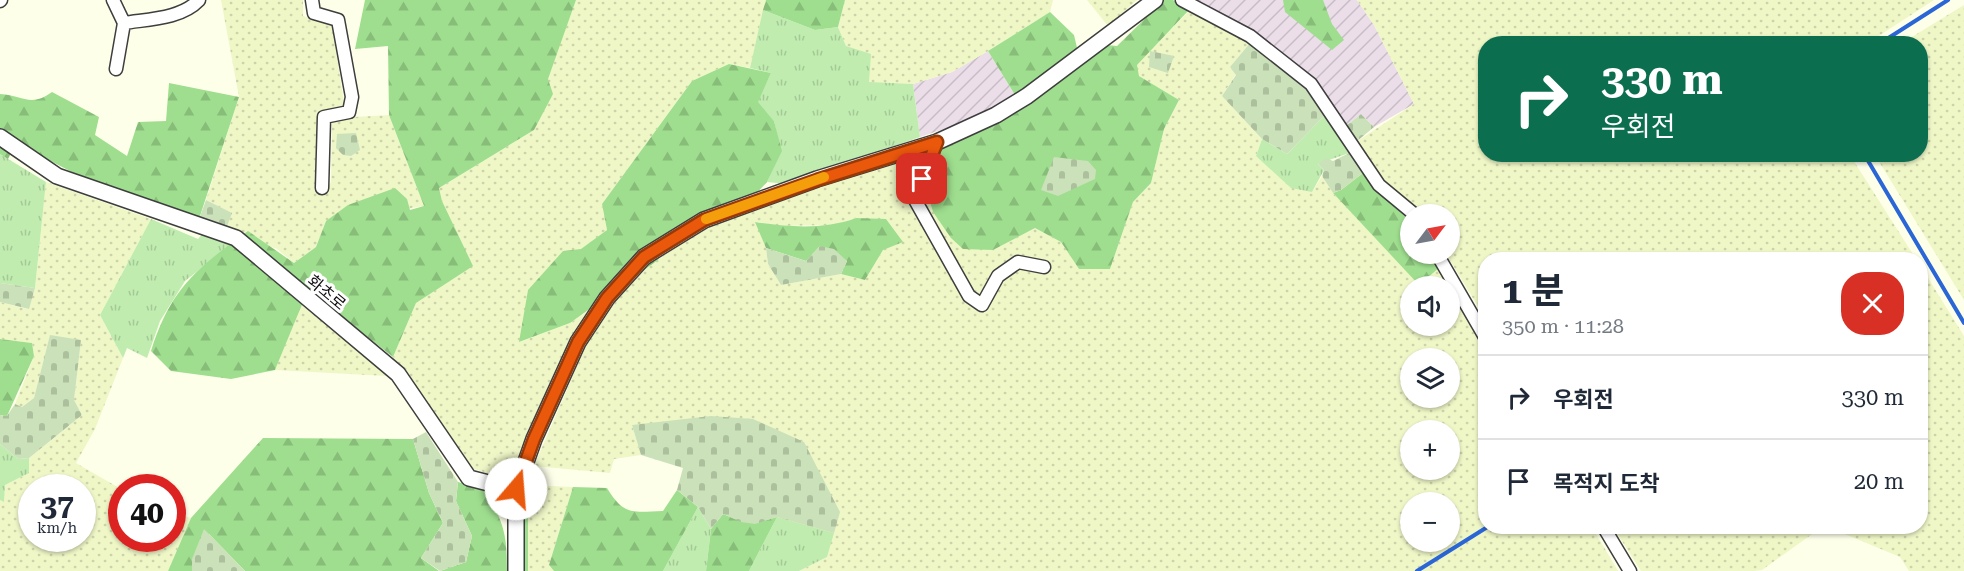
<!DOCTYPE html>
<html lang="ko">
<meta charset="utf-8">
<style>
:root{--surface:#fff;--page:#f2f2f3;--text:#1f2937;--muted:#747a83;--line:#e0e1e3}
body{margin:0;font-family:"Roboto Serif","Noto Sans KR",serif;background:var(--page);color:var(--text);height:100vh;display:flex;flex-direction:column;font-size:22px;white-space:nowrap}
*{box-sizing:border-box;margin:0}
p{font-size:20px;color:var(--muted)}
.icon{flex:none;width:33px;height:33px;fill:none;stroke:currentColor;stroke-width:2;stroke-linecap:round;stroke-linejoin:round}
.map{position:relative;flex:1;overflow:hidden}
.side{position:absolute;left:1478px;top:252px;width:450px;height:282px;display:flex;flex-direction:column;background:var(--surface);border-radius:24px;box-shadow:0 2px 4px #0004}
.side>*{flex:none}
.banner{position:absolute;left:1478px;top:36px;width:450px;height:126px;border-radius:24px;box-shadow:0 2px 4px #0004;background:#0b6e4f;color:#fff;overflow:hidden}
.needle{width:39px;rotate:58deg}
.controls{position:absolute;left:1400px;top:204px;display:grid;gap:12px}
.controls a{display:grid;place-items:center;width:60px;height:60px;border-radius:50%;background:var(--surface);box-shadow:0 2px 4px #0004;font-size:30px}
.speed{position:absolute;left:18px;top:474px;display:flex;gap:12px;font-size:30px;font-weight:700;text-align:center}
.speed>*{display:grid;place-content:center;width:78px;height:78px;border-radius:50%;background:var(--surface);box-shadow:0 2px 4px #0004;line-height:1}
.speed small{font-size:15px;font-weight:400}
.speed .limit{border:9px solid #d22;background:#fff;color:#111}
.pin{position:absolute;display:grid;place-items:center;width:51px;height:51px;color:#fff;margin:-26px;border-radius:12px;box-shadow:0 3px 9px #0006}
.me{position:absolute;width:66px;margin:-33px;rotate:18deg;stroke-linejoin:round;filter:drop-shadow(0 0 4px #0008)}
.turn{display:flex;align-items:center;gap:21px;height:126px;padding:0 24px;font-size:27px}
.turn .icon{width:78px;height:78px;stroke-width:2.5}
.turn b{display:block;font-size:42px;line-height:51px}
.round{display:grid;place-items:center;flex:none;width:63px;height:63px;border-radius:24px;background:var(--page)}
.headline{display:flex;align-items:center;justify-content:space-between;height:102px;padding:0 24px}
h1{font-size:36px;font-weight:700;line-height:45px}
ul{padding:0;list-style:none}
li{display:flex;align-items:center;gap:18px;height:84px;padding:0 24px;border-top:2px solid var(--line)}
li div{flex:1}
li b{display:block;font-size:22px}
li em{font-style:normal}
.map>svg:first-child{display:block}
.industrial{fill:url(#industrial-furrows)}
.farmland{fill:url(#farmland-dots);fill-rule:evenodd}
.grass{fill:url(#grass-tufts)}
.forest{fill:url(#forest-firs)}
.cemetery{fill:url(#cemetery-stones)}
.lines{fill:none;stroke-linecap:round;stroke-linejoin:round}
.stream{stroke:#2b66d7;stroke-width:4}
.minor-casing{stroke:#3e3e3e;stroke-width:15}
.tertiary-casing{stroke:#3e3e3e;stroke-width:18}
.minor{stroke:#fff;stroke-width:12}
.tertiary{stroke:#fff;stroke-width:15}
.route-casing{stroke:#983908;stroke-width:15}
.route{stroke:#ea580c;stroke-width:10}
.slow{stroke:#f59e0b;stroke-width:10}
.labels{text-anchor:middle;stroke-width:6;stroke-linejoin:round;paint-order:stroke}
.street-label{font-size:16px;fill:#0b0b0b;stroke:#fff}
</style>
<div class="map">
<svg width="1964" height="571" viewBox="0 0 1964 571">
<defs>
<pattern id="industrial-furrows" width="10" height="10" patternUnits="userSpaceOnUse" patternTransform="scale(1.5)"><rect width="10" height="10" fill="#ebdee9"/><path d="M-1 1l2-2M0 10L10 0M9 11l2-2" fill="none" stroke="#c8bdc6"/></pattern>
<pattern id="farmland-dots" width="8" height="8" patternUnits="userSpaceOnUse" patternTransform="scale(1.5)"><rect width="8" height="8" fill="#eff7c7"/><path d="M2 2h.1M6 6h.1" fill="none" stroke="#ccd2aa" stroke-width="1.8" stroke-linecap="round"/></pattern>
<pattern id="grass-tufts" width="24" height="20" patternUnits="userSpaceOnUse" patternTransform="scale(1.5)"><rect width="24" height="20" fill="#c0ecb0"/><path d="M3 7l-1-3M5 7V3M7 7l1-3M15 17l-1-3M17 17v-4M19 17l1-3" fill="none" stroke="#a4c996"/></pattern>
<pattern id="forest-firs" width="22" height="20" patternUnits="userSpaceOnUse" patternTransform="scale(1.5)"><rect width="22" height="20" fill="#9ede8e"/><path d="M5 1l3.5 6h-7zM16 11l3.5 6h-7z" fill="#87bd79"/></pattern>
<pattern id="cemetery-stones" width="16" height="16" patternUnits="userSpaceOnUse" patternTransform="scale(1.5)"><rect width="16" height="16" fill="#cae1b9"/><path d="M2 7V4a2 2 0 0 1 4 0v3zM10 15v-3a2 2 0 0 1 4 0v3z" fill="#acc09e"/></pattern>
</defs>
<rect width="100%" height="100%" fill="#feffe9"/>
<!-- industrial -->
<path class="industrial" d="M1188,0H1357L1374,25L1414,104L1374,127L1361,114L1346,126L1316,83Z
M988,51L1015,95L983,116L920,137L913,84L952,72Z"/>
<!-- farmland -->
<path class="farmland" d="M221,0H303V16L332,25L345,109L320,113L323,194L331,182L332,122L354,117L389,115L424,206L326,221L316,247L294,263L277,249L226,229L231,213L206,200L239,97Z
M576,0H766L750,68L729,64L692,81L602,204L607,230L528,290L520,342L570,323L589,310L517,463L509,467L508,480L471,468L393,357L416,303L472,266L442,201L439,188L534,130L547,79Z
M845,0H1053L1050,12L988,51L952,72L913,84L869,83L846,46L838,27Z
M1087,0H1137L1108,26Z
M1357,0H1934L1868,43L1485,44V154L1850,155L1916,259L1485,260V318L1446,254H1449V214H1423L1381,178L1356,142L1414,104L1374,25Z
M1964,5V300L1875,155L1920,154V44L1902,43Z
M1190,10L1250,43L1230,67L1236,74L1222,96L1262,139L1256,156L1312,192L1322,176L1333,193L1419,284L1440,267L1485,347V526L1592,527L1618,571H799L827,557L632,425L641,455L614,459L610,473L534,466L587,343L631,279L695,233L741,210L941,148L927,192L933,212L993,250L1035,228L1061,242L1079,269H1110L1133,202L1151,183L1164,129L1179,100L1139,76L1136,65ZM856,218L883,250L865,280L841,274L781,285L768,264L766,248L756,222L781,226L836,225ZM1410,286H1449V326H1410ZM1410,358H1449V398H1410ZM1410,430H1449V470H1410ZM1410,502H1449V542H1410Z
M46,182L151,219L100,315L123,358L95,429L76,463L121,489L122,538H172L173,513L191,518L168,571H0V500L4,501L5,485L29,473V458L82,415L74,400L81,340L50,336L34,398L22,407L15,404L34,356L32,343L0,339V302L28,309L35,288ZM32,488H82V538H32Z
M1920,265L1964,336V571H1909L1900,557L1828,527L1920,526Z
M302,304L387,376L275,370Z
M528,485L573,487L549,565L554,571H528Z
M1613,527H1822L1762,570L1755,571H1641Z"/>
<!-- grass -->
<path class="grass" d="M763,10L815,30L838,27L846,46L871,54L869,82L913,84L920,137L787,184L767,182L781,151L774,121L757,102L771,73L750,68Z
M1326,114L1349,153L1318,164L1324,170L1312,192L1291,188L1256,156L1262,139L1287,154Z
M0,154L46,182L35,288L0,283Z
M151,219L198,239L204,232L233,243L185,281L160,321L147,358L127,348L123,358L100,315Z
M0,444L18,459L29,458V473L5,485L4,502L0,500Z
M698,507L711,529L706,571H663Z
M777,517L834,533L827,557L799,571H749Z"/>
<!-- forest -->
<path class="forest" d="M365,0H576L548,79L553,94L534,130L439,188L442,201L473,266L416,303L393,357L308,290L275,370L231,379L171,371L151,351C171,288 196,269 248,231L294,263L316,247L326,221L348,205L395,188L407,199L410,210L424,206L389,115L388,46L355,49Z
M766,0H845L838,27L815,30L763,10Z
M1164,0H1173L1189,10L1137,65L1139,76L1179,100L1164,129L1151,183L1133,202L1110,269H1079L1061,242L1035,228L993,250L963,249L951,238L933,212L927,192L941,148L983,116L993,126L1107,45L1117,46Z
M1283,0H1323L1332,24L1344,40L1332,50L1285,12Z
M1050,12L1074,35L1078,52L1015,95L988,51Z
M729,64L771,73L758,102L774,121L782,151L767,182L732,219L694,220L672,230L658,260L570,323L519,342L528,290L563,251L581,249L607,230L602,204L692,81Z
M169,83L239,97L199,219L95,184L16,143L8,159L0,154V94C23,95 30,108 52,92L99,117L95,135L127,156L138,122L166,121Z
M1363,173L1410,216V254H1432L1440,267L1419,285L1333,193L1341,190Z
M856,218L886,219L903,242L883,250L865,280L841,274L847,261L820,246L806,261L766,248L755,222C788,227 824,230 856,218Z
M0,339L32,343L34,356L7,416L0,415Z
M263,438L413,439L429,493L443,523L421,558L439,571H245L209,534L193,559L192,571H168L191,518Z
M458,482L485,490C504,523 507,534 507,571H440L466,562L472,536L456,501Z
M573,487L607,488C624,516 632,512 663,511L677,490L698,507L663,571H554L549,565Z
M522,501L528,503V571H521Z
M723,514C744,523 755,524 777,517L749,571H706L711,529Z"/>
<!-- cemetery -->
<path class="cemetery" d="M1250,43L1302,83L1326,114L1287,154L1262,139L1222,96L1236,75L1230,67Z
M1150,51L1174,56L1168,73L1149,67Z
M1361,114L1374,127L1356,142L1346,126Z
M356,133L360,150L351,156L343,155L336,148L337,134Z
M1349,153L1363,173L1341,190L1333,193L1322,176L1324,170L1318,164L1326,158L1333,161Z
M1054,157L1088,161L1096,170L1095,179L1058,196L1041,190Z
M206,200L232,213L226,229L199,219Z
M820,246L834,249L847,261L841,274L781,285L768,264L766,248L806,261Z
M0,283L35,288L29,309L0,302Z
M50,335L81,340L74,400L82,415L29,458L18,459L0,444V415L7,416L15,404L22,407L34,398Z
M711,416L753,419L804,442L840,512L834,533L777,517L755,524L741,522L723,514L711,529L698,507L677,490L683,468L641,455L632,425Z
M426,432L458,482L456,501L472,536L466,562L440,571L421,558L443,523L429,493L413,439Z
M204,529L209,534L245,571H192V559Z"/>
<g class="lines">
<!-- stream -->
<path class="stream" d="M1879,44L1948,0
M1864,154L1964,323
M1417,571L1489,526"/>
<defs>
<path id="minor" d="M113,0L124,23C148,19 181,19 199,0
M312,0L314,13L338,20L352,97L349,112L324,117L322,188
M1182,0L1250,36L1311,84L1379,185L1414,214
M0,1L1,0
M116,69L124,23
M937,142L914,198L969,296L982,305L998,276L1018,262L1044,267
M1437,254L1485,337
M1603,526L1630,571"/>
<path id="tertiary" d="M0,137L57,176L236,238L398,374L469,478L516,490
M516,571V490L534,439L578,342L607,298L644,257L704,220L817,179L937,142L996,115L1027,96L1155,0"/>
</defs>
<!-- minor casing -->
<use href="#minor" class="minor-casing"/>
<!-- tertiary casing -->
<use href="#tertiary" class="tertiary-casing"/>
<!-- minor -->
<use href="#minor" class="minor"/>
<!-- tertiary -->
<use href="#tertiary" class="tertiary"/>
</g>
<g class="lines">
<defs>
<path id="route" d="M516,489L534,439L578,342L607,298L644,257L704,220L817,180L937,142L922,179"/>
</defs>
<!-- route casing -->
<use href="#route" class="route-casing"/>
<!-- route -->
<use href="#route" class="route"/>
<!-- slow -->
<path class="slow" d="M706,219L824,177"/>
</g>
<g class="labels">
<!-- street labels -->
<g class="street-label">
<text transform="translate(327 292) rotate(40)" y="6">화초로</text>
</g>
</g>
</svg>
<div class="controls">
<a><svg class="needle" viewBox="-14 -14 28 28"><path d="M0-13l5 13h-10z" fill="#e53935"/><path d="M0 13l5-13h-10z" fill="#747a83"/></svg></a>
<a><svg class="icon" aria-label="sound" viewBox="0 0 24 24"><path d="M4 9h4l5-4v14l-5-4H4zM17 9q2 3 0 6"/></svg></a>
<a><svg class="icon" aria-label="layers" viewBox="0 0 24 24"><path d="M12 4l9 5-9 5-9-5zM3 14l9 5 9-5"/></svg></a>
<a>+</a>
<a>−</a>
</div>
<div class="speed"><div>37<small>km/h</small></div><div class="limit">40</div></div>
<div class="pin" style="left:922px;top:179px;background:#d93025"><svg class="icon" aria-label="arrive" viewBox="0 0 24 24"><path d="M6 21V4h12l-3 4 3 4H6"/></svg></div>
<svg class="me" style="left:516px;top:489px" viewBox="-20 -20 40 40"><circle r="19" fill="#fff"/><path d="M0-13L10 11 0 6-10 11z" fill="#ea580c"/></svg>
<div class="banner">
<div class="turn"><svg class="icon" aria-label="right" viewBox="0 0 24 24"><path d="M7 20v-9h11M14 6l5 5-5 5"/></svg><div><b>330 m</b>우회전</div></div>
</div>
<section class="side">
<div class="headline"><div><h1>1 분</h1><p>350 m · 11:28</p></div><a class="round" style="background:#d93025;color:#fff"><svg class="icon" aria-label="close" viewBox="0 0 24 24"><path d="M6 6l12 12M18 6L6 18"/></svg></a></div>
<ul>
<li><svg class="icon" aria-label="right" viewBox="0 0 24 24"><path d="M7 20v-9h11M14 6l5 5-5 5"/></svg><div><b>우회전</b></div><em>330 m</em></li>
<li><svg class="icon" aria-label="arrive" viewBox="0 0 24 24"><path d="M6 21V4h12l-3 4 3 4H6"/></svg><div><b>목적지 도착</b></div><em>20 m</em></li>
</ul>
</section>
</div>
